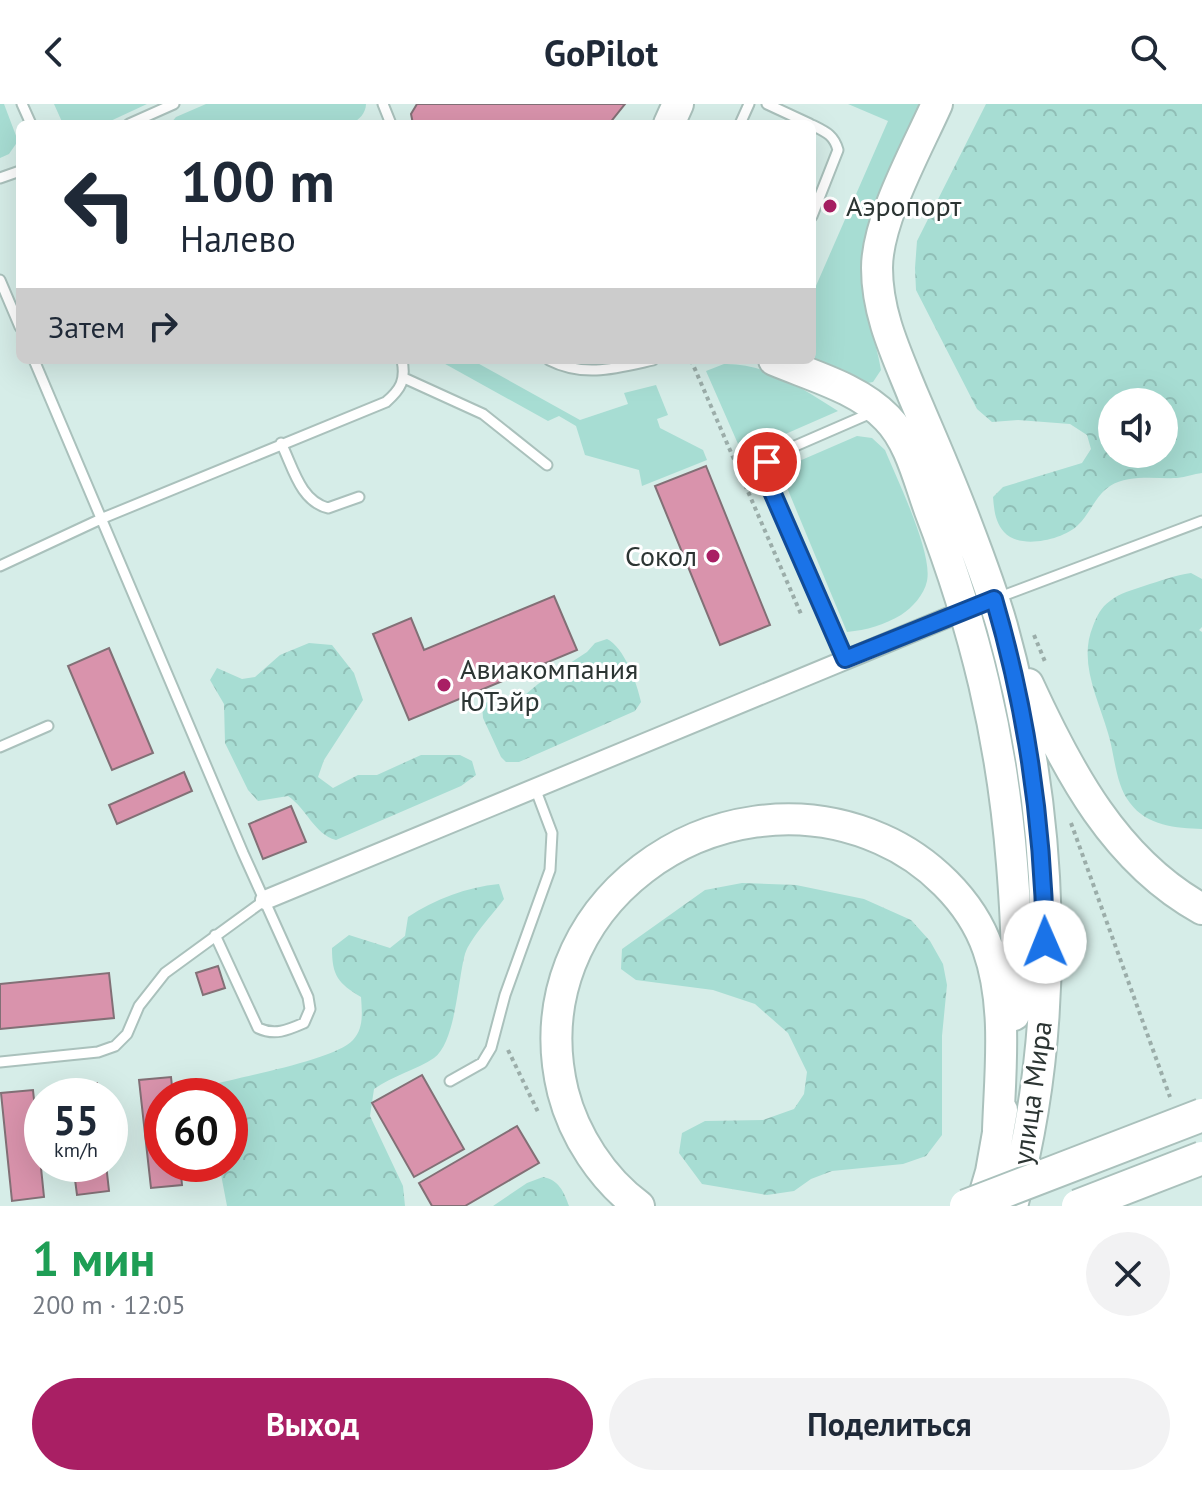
<!DOCTYPE html>
<html lang="ru">
<meta charset="utf-8">
<style>
:root{--surface:#fff;--page:#f2f2f3;--text:#1f2937;--muted:#747a83;--accent:#a91f64}
body{margin:0;font-family:"PT Sans",sans-serif;background:var(--page);color:var(--text);height:100vh;display:flex;flex-direction:column;font-size:30px;white-space:nowrap}
*{box-sizing:border-box;margin:0}
p{font-size:26px;color:var(--muted)}
.icon{flex:none;width:44px;height:44px;fill:none;stroke:currentColor;stroke-width:2;stroke-linecap:round;stroke-linejoin:round}
.map{position:relative;height:1102px;overflow:hidden}
.drawer{display:flex;flex-direction:column;background:var(--surface);flex:1}
.drawer>*{flex:none}
.banner{position:absolute;left:16px;top:16px;width:800px;height:244px;border-radius:12px;box-shadow:0 8px 32px #0002;background:#fff;color:var(--text);overflow:hidden}
.fabs{position:absolute;left:1098px;top:284px;display:grid;gap:16px}
.fabs a{display:grid;place-items:center;width:80px;height:80px;border-radius:50%;background:var(--surface);box-shadow:0 8px 32px #0002;font-size:40px}
.speed{position:absolute;left:24px;top:974px;display:flex;gap:16px;font-size:40px;font-weight:700;text-align:center}
.speed>*{display:grid;place-content:center;width:104px;height:104px;border-radius:50%;background:var(--surface);box-shadow:0 8px 32px #0002;line-height:1}
.speed small{font-size:20px;font-weight:400}
.speed .limit{border:12px solid #d22;background:#fff;color:#111}
.pin{position:absolute;display:grid;place-items:center;width:68px;height:68px;color:#fff;margin:-34px;border:4px solid #fff;border-radius:50%;box-shadow:0 2px 8px #0007}
.me{position:absolute;width:88px;margin:-44px;rotate:359deg;stroke-linejoin:round;filter:drop-shadow(0 0 6px #0008)}
.turn{display:flex;align-items:center;gap:28px;height:168px;padding:0 32px;font-size:36px}
.turn .icon{width:104px;height:104px;stroke-width:2.5}
.turn b{display:block;font-size:56px;line-height:68px}
.then{display:flex;align-items:center;height:76px;padding:0 32px;background:#0003;gap:16px;font-size:30px}
.round{display:grid;place-items:center;flex:none;width:84px;height:84px;border-radius:42px;background:var(--page)}
.summary{display:flex;align-items:center;justify-content:space-between;height:136px;padding:0 32px}
h1{font-size:48px;font-weight:700;line-height:60px;color:#1e9e55}
.cta{display:flex;gap:16px;margin-top:auto;padding:16px 32px}
.cta a{flex:1;height:92px;border-radius:48px;background:var(--accent);color:#fff;font-size:32px;font-weight:700;line-height:92px;text-align:center}
.cta a+a{background:var(--page);color:var(--text)}
header{display:flex;justify-content:space-between;align-items:center;height:104px;padding:0 32px;background:var(--surface);font-size:36px;font-weight:700}
.map>svg:first-child{display:block}
.green{fill:#a7ddd3}
.forest{fill:url(#forest-crowns);fill-rule:evenodd}
.building{fill:#d993ac;stroke:#827076;stroke-width:2}
.lines{fill:none;stroke-linecap:round;stroke-linejoin:round}
.service-casing{stroke:#aac1bc;stroke-width:13}
.minor-casing{stroke:#aac1bc;stroke-width:22}
.primary-casing{stroke:#aac1bc;stroke-width:34}
.path{stroke:#9bada9;stroke-width:4;stroke-dasharray:4 4;stroke-linecap:butt}
.service{stroke:#fff;stroke-width:9}
.minor{stroke:#fff;stroke-width:18}
.primary{stroke:#fff;stroke-width:30}
.trunk-bridge-casing{stroke:#aac1bc;stroke-width:36;stroke-linecap:butt}
.trunk-bridge{stroke:#fff;stroke-width:32}
.route-casing{stroke:#114b97;stroke-width:20}
.route{stroke:#1a73e8;stroke-width:14}
.poi-dot{fill:#a91f64;stroke:#fff;stroke-width:3}
.labels{text-anchor:middle;stroke-width:6;stroke-linejoin:round;paint-order:stroke}
.poi-label{font-size:28px;fill:#2c3533;stroke:#fff;text-anchor:start}
.street-label{font-size:28px;fill:#2c3533;stroke:#fff}
</style>
<header><svg class="icon" aria-label="back" viewBox="0 0 24 24"><path d="M15 5l-7 7 7 7"/></svg>GoPilot<svg class="icon" aria-label="search" viewBox="0 0 24 24"><circle cx="10" cy="10" r="6"/><path d="M15 15l6 6"/></svg></header>
<div class="map">
<svg width="1202" height="1102" viewBox="0 0 1202 1102">
<defs>
<pattern id="forest-crowns" width="20" height="18" patternUnits="userSpaceOnUse" patternTransform="scale(2)"><rect width="20" height="18" fill="#a7ddd3"/><path d="M2 6a3 3 0 1 1 6 0M12 15a3 3 0 1 1 6 0" fill="none" stroke="#90beb6"/></pattern>
</defs>
<rect width="100%" height="100%" fill="#d6ede8"/>
<!-- green -->
<path class="green" d="M0,0H4L18,37L9,50L0,54Z
M54,0H147L104,20H63Z
M206,0H366C366,9 359,16 351,20H170L176,13Z
M848,0H924C906,43 861,131 862,175C863,207 876,235 881,266L873,278L862,280L815,258V243L812,241V191L888,17Z
M438,256H472L580,316L628,300L624,289L656,281L668,311L657,315L660,324L703,346L707,356L642,382L639,366L585,351L576,322L559,312L548,317Z
M724,260C767,259 803,285 838,307L742,349L706,267Z
M857,332L872,334L885,346C897,375 933,449 927,477C924,491 912,504 901,511C884,521 867,526 847,528L783,374L790,361Z"/>
<!-- forest -->
<path class="forest" d="M986,0H1202V369C1194,370 1186,373 1177,374C1156,375 1129,370 1110,382C1095,392 1090,410 1078,421C1063,436 1019,446 1004,428C995,418 994,405 993,393L1003,383L1082,359L1091,345L1087,331L1070,320L1018,316L992,318L977,305L916,186L915,164L917,137ZM1164,298V350H1112V298Z
M1191,469L1202,475V523L1199,526L1202,528V725C1176,724 1147,722 1130,699C1115,680 1115,651 1108,629C1098,594 1078,558 1093,522C1097,512 1101,503 1110,497C1120,489 1132,486 1144,482C1160,477 1175,471 1191,469Z
M607,535C624,543 637,579 641,598L635,607L519,658H506L501,653L483,614L482,600L488,598L500,603L513,601L538,580L587,548L595,539Z
M309,539L332,541L354,569L363,596L324,656L318,673L333,684L358,671H377L421,651H460L472,657L476,671L461,682L336,736C314,730 307,705 288,692L258,697L248,686L225,639L224,600L210,576L217,564L242,575L255,573L280,551Z
M742,779L796,781L864,795L911,816L930,837L943,860L947,881L942,932V1031L926,1052L903,1060L832,1067L811,1075L794,1087L767,1091L702,1080L679,1049L682,1029L705,1017L763,1016L794,1005L804,990L807,968L788,929L755,900L713,886L636,876L621,865L622,845L705,786Z
M499,780L504,795C494,809 470,834 465,850C458,874 456,938 434,954C418,965 392,972 374,985L370,1012L403,1082L405,1102H227L219,1060H230V992H204L208,982C239,973 335,956 353,936C364,924 362,908 361,893C338,879 332,872 332,844L349,831L390,844L405,832L408,813C435,795 467,783 499,780Z
M543,1073C559,1076 564,1088 569,1102H493L527,1079Z"/>
<!-- building -->
<path class="building" d="M417,0H625L609,20H413L411,10Z
M706,362L770,521L720,541L655,382Z
M554,492L577,546L409,616L373,530L411,514L424,546Z
M109,544L153,649L112,666L68,562Z
M184,668L192,687L117,720L109,701Z
M291,702L306,738L263,755L249,720Z
M218,862L225,884L203,891L196,869Z
M109,869L114,914L0,925V880Z
M422,971L464,1045L414,1073L372,999Z
M171,973L173,992H162V1060H180L182,1081L151,1084L139,976Z
M97,979L98,992H66L65,983Z
M33,986L44,1093L12,1097L1,989Z
M517,1022L539,1059L465,1102H432L419,1079Z
M73,1060H106L109,1087L77,1091Z"/>
<g class="lines">
<defs>
<path id="service" d="M22,0L31,20
M383,0L391,20
M767,0L810,20
M129,20L174,0
M740,20L749,0
M812,21C826,28 834,31 838,46L812,112
M0,74L20,67
M0,176L20,223
M34,256L243,749L308,893L310,905L304,919C288,926 275,932 258,924L215,831
M549,256C584,274 617,264 653,256
M404,274L483,310L547,361
M281,339C293,363 300,397 328,404L359,393
M0,462L103,414L386,298C401,285 406,276 402,256
M997,494L1202,417
M845,555L764,364L772,352L871,309
M0,643L48,622
M0,958L98,948L115,942L127,930L139,902L165,869L265,796
M450,977L482,959L491,944L505,891L550,766L552,729L535,684"/>
<path id="minor" d="M265,796L966,506"/>
<path id="primary" d="M937,0C917,45 877,116 877,164C877,210 896,249 913,291C931,333 950,376 966,419C979,453 992,487 1002,522C1054,709 1063,915 1012,1102
M669,20L678,0
M774,256C812,272 858,284 887,314C910,337 919,377 930,407C975,524 1002,634 1012,760C1016,810 1019,861 1014,911
M1028,580C1068,667 1115,757 1202,805
M639,1102C602,1075 574,1031 563,988C518,803 715,662 881,735C927,755 971,796 988,845C1008,901 1000,968 998,1026
M981,1102L991,1068L1002,1006"/>
</defs>
<!-- service casing -->
<use href="#service" class="service-casing"/>
<!-- minor casing -->
<use href="#minor" class="minor-casing"/>
<!-- primary casing -->
<use href="#primary" class="primary-casing"/>
<!-- path -->
<path class="path" d="M691,256L801,510
M1034,531L1046,560
M1071,719L1170,993
M508,946L539,1010"/>
<!-- service -->
<use href="#service" class="service"/>
<!-- minor -->
<use href="#minor" class="minor"/>
<!-- primary -->
<use href="#primary" class="primary"/>
<defs>
<path id="trunk-bridge" d="M966,1102L1202,1011
M1078,1102L1202,1054"/>
</defs>
<!-- trunk-bridge casing -->
<use href="#trunk-bridge" class="trunk-bridge-casing"/>
<!-- trunk-bridge -->
<use href="#trunk-bridge" class="trunk-bridge"/>
</g>
<g class="lines">
<defs>
<path id="route" d="M767,358L764,364L766,374L845,555L994,495C1027,607 1043,722 1045,838"/>
</defs>
<!-- route casing -->
<use href="#route" class="route-casing"/>
<!-- route -->
<use href="#route" class="route"/>
</g>
<!-- markers -->
<g class="poi-dot">
<circle cx="830" cy="102" r="8"/>
<circle cx="713" cy="452" r="8"/>
<circle cx="444" cy="581" r="8"/>
</g>
<g class="labels">
<!-- poi labels -->
<g class="poi-label">
<text x="846" y="112">Аэропорт</text>
<text x="697" y="462" text-anchor="end">Сокол</text>
<text x="460" y="575">Авиакомпания<tspan x="460" dy="32">ЮТэйр</tspan></text>
</g>
<!-- street labels -->
<g class="street-label">
<text transform="translate(1032 989) rotate(-82)" y="10">улица Мира</text>
</g>
</g>
</svg>
<div class="fabs">
<a><svg class="icon" aria-label="sound" viewBox="0 0 24 24"><path d="M4 9h4l5-4v14l-5-4H4zM17 9q2 3 0 6"/></svg></a>
</div>
<div class="speed"><div>55<small>km/h</small></div><div class="limit">60</div></div>
<div class="pin" style="left:767px;top:358px;background:#d93025"><svg class="icon" aria-label="arrive" viewBox="0 0 24 24"><path d="M6 21V4h12l-3 4 3 4H6"/></svg></div>
<svg class="me" style="left:1045px;top:838px" viewBox="-20 -20 40 40"><circle r="19" fill="#fff"/><path d="M0-13L10 11 0 6-10 11z" fill="#1a73e8"/></svg>
<div class="banner">
<div class="turn"><svg class="icon" aria-label="left" viewBox="0 0 24 24"><path d="M17 20v-9H6M10 6l-5 5 5 5"/></svg><div><b>100 m</b>Налево</div></div>
<div class="then">Затем<svg class="icon" aria-label="right" viewBox="0 0 24 24"><path d="M7 20v-9h11M14 6l5 5-5 5"/></svg></div>
</div>
</div>
<section class="drawer">
<div class="summary"><div><h1>1 мин</h1><p>200 m · 12:05</p></div><a class="round"><svg class="icon" aria-label="close" viewBox="0 0 24 24"><path d="M6 6l12 12M18 6L6 18"/></svg></a></div>
<div class="cta"><a>Выход</a><a>Поделиться</a></div>
</section>
